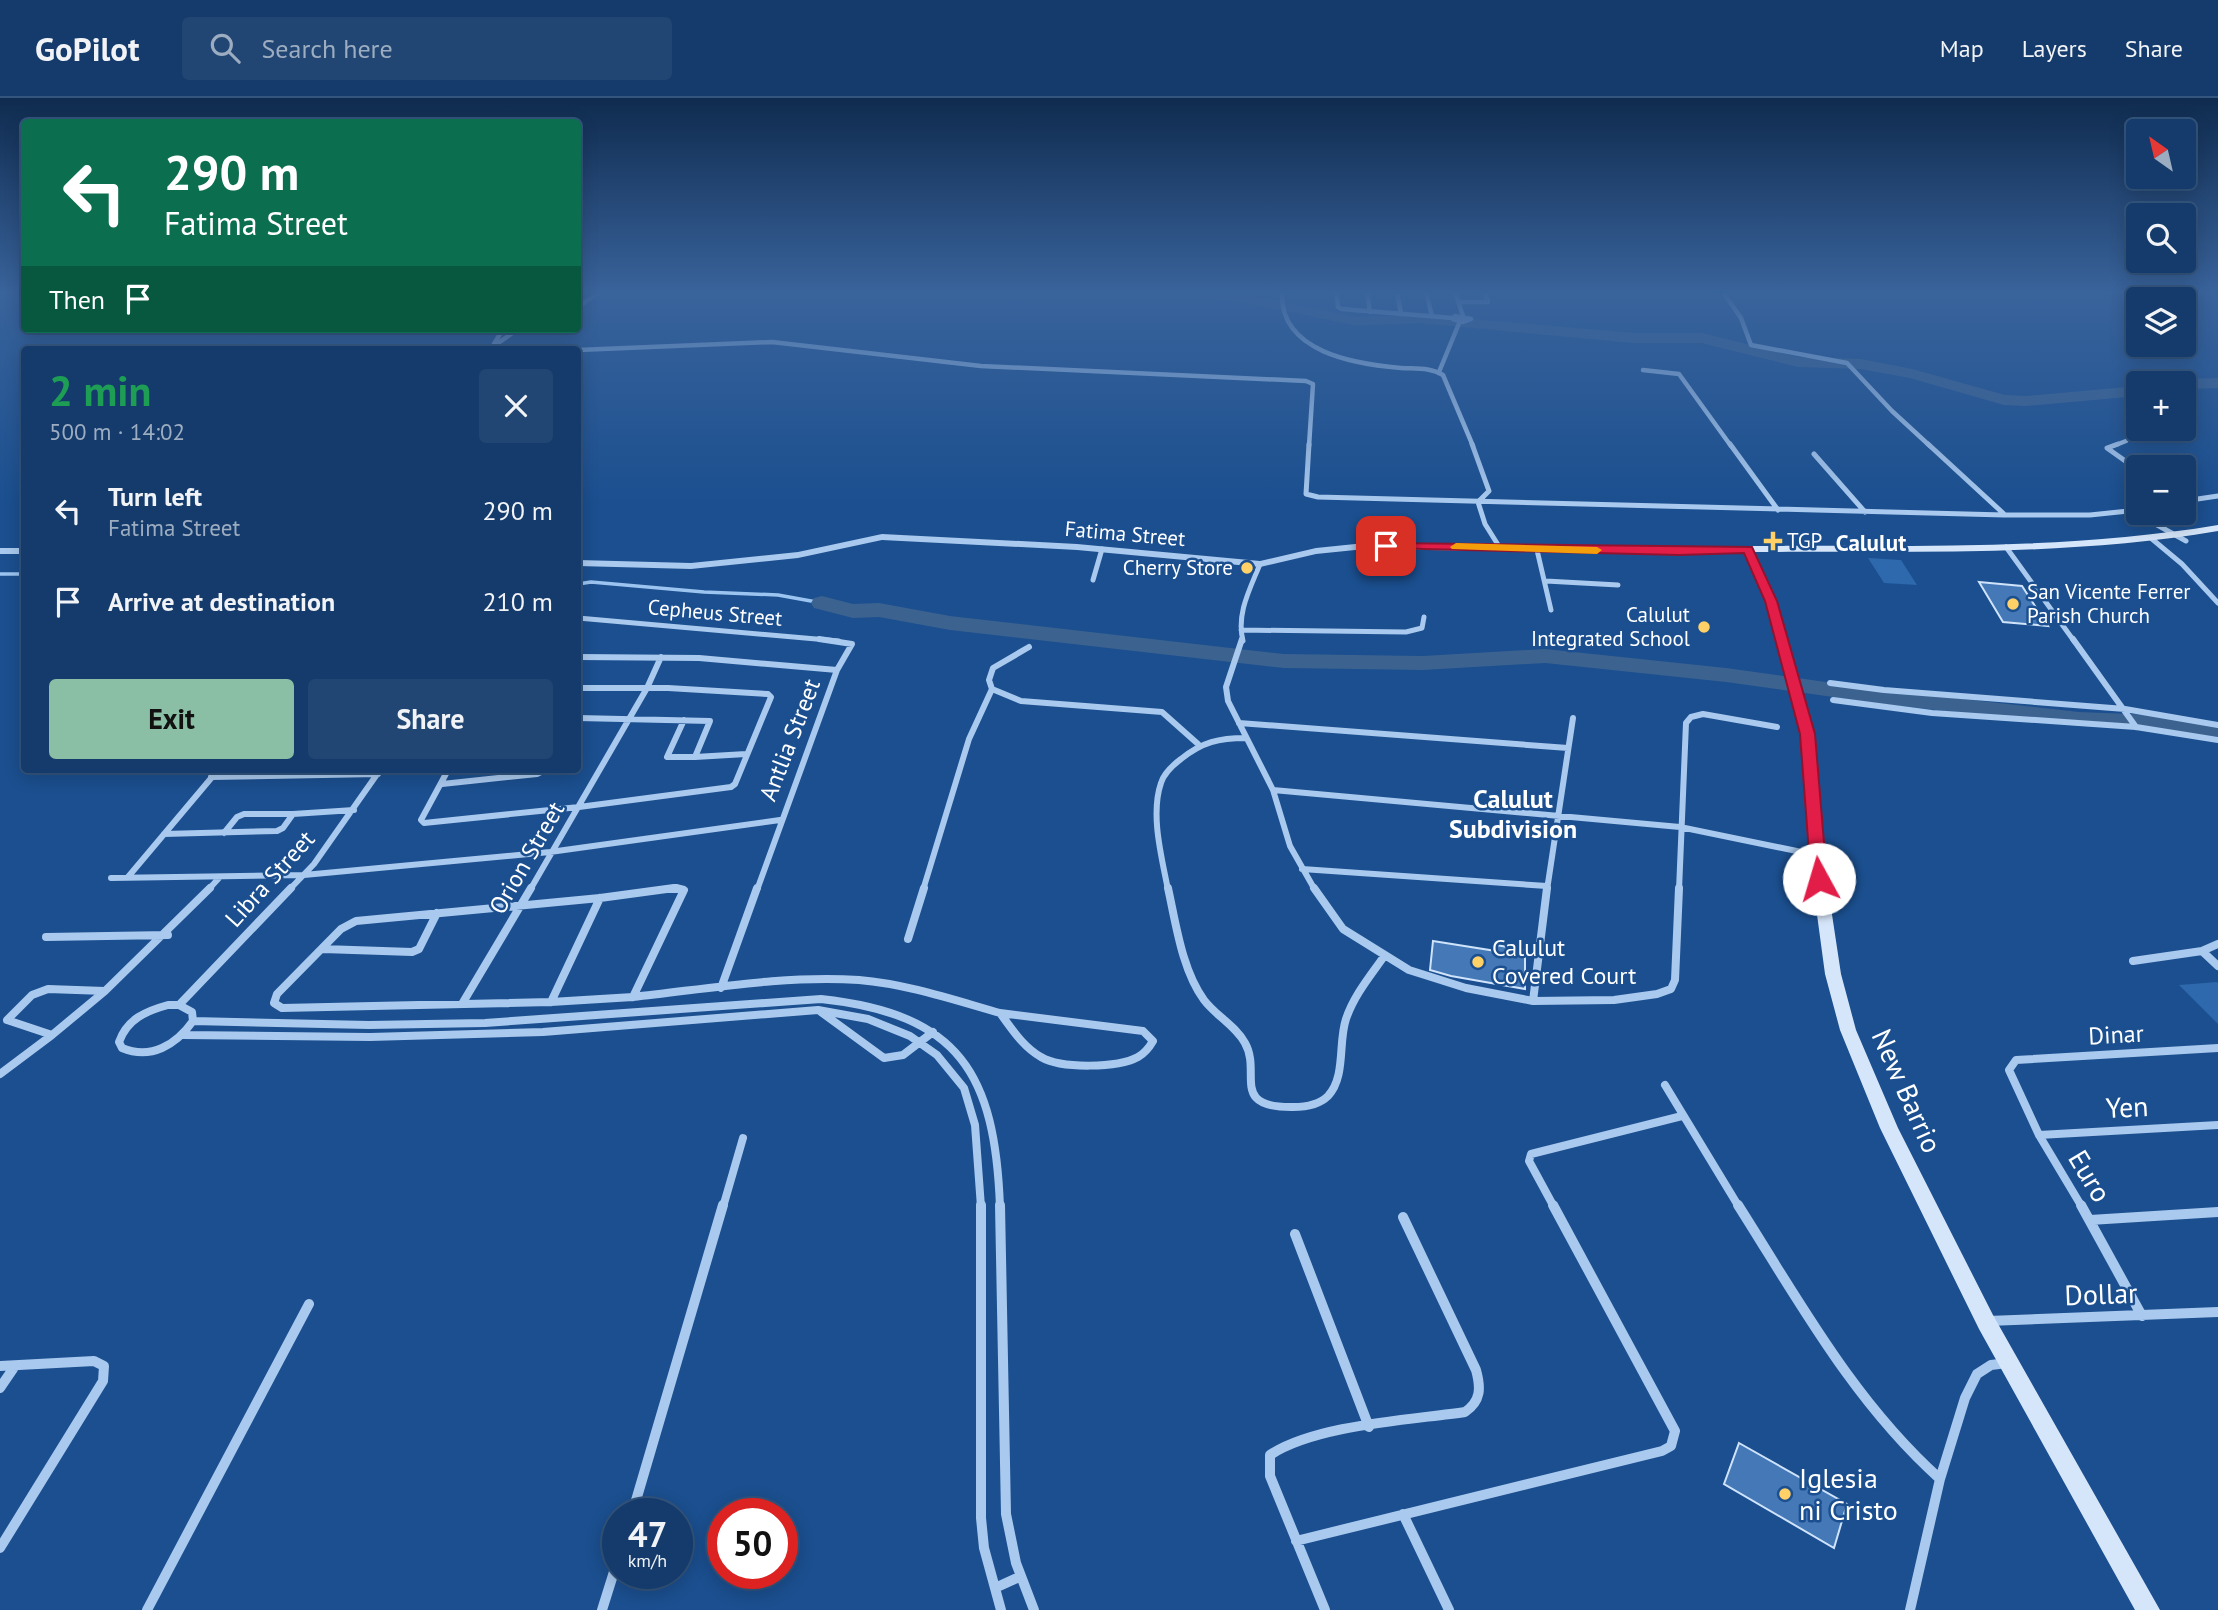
<!DOCTYPE html>
<meta charset="utf-8">
<style>
:root{--surface:#143b6b;--page:#214673;--text:#f1f3f6;--muted:#9dadc1;--line:#33557e;--accent:#8abfa5}
body{margin:0;font-family:"PT Sans",sans-serif;background:var(--page);color:var(--text);height:100vh;display:flex;flex-direction:column;font-size:26px;white-space:nowrap}
*{box-sizing:border-box;margin:0}
p{font-size:23px;color:var(--muted)}
.icon{flex:none;width:38px;height:38px;fill:none;stroke:currentColor;stroke-width:2;stroke-linecap:round;stroke-linejoin:round}
.map{position:relative;flex:1;overflow:hidden}
.drawer{position:absolute;left:21px;top:248px;width:560px;height:427px;display:flex;flex-direction:column;background:var(--surface);border-radius:7px;box-shadow:0 4px 18px #0003,0 0 0 2px var(--line)}
.drawer>*{flex:none}
.top-card{position:absolute;left:21px;top:21px;width:560px;height:214px;border-radius:7px;box-shadow:0 4px 18px #0003,0 0 0 2px var(--line);background:#0b6e4f;color:#fff;overflow:hidden}
.needle{width:46px;rotate:326deg}
.buttons{position:absolute;left:2126px;top:21px;display:grid;gap:14px}
.buttons a{display:grid;place-items:center;width:70px;height:70px;border-radius:7px;background:var(--surface);box-shadow:0 4px 18px #0003,0 0 0 2px var(--line);font-size:35px}
.speed{position:absolute;left:602px;top:1400px;display:flex;gap:14px;font-size:35px;font-weight:700;text-align:center}
.speed>*{display:grid;place-content:center;width:91px;height:91px;border-radius:50%;background:var(--surface);box-shadow:0 4px 18px #0003,0 0 0 2px var(--line);line-height:1}
.speed small{font-size:18px;font-weight:400}
.speed .limit{border:10px solid #d22;background:#fff;color:#111}
.pin{position:absolute;display:grid;place-items:center;width:60px;height:60px;color:#fff;margin:-30px;border-radius:14px;box-shadow:0 4px 10px #0006}
.me{position:absolute;width:77px;margin:-38px;rotate:354deg;stroke-linejoin:round;filter:drop-shadow(0 0 5px #0008)}
.turn{display:flex;align-items:center;gap:24px;height:147px;padding:0 28px;font-size:32px}
.turn .icon{width:91px;height:91px;stroke-width:2.5}
.turn b{display:block;font-size:49px;line-height:60px}
.then{display:flex;align-items:center;height:66px;padding:0 28px;background:#0003;gap:14px;font-size:26px}
.round{display:grid;place-items:center;flex:none;width:74px;height:74px;border-radius:7px;background:var(--page)}
.summary{display:flex;align-items:center;justify-content:space-between;height:119px;padding:0 28px}
h1{font-size:42px;font-weight:700;line-height:52px;color:#1e9e55}
.primary-button{display:flex;gap:14px;margin-top:auto;padding:14px 28px}
.primary-button a{flex:1;height:80px;border-radius:7px;background:var(--accent);color:#111;font-size:28px;font-weight:700;line-height:80px;text-align:center}
.primary-button a+a{background:var(--page);color:var(--text)}
ul{padding:0;list-style:none}
li{display:flex;align-items:center;gap:21px;height:91px;padding:0 28px}
li div{flex:1}
li b{display:block;font-size:26px}
li em{font-style:normal}
header{display:flex;align-items:center;gap:42px;box-sizing:border-box;height:98px;padding:0 35px;background:var(--surface);border-bottom:2px solid var(--line)}
header strong{font-size:33px}
nav{display:flex;gap:38px;margin-inline-start:auto;font-size:24px}
.search{width:490px;height:63px;background:var(--page);display:flex;align-items:center;gap:18px;box-sizing:border-box;padding:0 24px;border-radius:7px;color:var(--muted);font-size:26px}
.map>svg:first-child{display:block}
.green{fill:#2e69ad}
.lines{fill:none;stroke-linecap:round;stroke-linejoin:round}
.stream{stroke:#9cc4f0;stroke-width:3.5}
.river{fill:#3c6290;fill-rule:evenodd}
.building{fill:#4478b7;stroke:#cfe3fa;stroke-width:2}
.minor-far4{stroke:#a9c9ee;stroke-width:4.5}
.minor-far3{stroke:#a9c9ee;stroke-width:5}
.minor-far2{stroke:#a9c9ee;stroke-width:6}
.minor-far1{stroke:#a9c9ee;stroke-width:8}
.minor{stroke:#a9c9ee;stroke-width:10}
.tertiary{fill:#a9c9ee;fill-rule:evenodd}
.secondary{fill:#d6e6fa;fill-rule:evenodd}
.route{fill:#e11d48;stroke:#92132f;stroke-width:2}
.slow{fill:#f59e0b}
.poi-dot{fill:#ffd166;stroke:#1b4f8f;stroke-width:2.5}
.labels{text-anchor:middle;stroke-width:5;stroke-linejoin:round;paint-order:stroke}
.far-street-label{font-size:21px;fill:#fff;stroke:#1b4f8f}
.far-poi-label{font-size:21px;fill:#fff;stroke:#1b4f8f;text-anchor:start}
.far-quarter-label{font-size:23px;font-weight:bold;fill:#fff;stroke:#1b4f8f}
.street-label{font-size:24px;fill:#fff;stroke:#1b4f8f}
.poi-label{font-size:24px;fill:#fff;stroke:#1b4f8f;text-anchor:start}
.neighbourhood-label{font-size:26px;font-weight:bold;fill:#fff;stroke:#1b4f8f}
.near-street-label{font-size:28px;fill:#fff;stroke:#1b4f8f}
.near-poi-label{font-size:28px;fill:#fff;stroke:#1b4f8f;text-anchor:start}
</style>
<header>
<strong>GoPilot</strong>
<div class="search"><svg class="icon" aria-label="search" viewBox="0 0 24 24"><circle cx="10" cy="10" r="6"/><path d="M15 15l6 6"/></svg>Search here</div>
<nav><a>Map</a><a>Layers</a><a>Share</a></nav>
</header>
<div class="map">
<svg width="2218" height="1512" viewBox="0 0 2218 1512">
<rect width="100%" height="100%" fill="#1b4f8f"/>
<!-- green -->
<path class="green" d="M1868,460L1901,462L1917,487L1884,485Z
M2217,884L2218,885V926L2179,887Z"/>
<g class="lines">
<!-- stream -->
<path class="stream" d="M0,476H24
M578,486L591,484L704,494L778,497L822,505"/>
<!-- river -->
<path class="river" d="M1169,194L1237,195L1356,219L1421,217L1634,235H1702L1798,259L1861,261L1912,271L2005,297L2026,298L2138,288V298L2026,308L2004,307L1910,280L1861,271L1798,269L1702,245H1634L1421,225L1356,227L1237,203L1176,198Z
M2218,280V290L2184,291V285H2176L2184,281Z
M822,498L853,506L879,505L950,518L1284,556L1423,558L1545,551L1726,570L1883,592L2079,614L2156,617L2218,625V639L2156,631L2079,628L1883,606L1726,584L1545,565L1423,572L1284,570L950,532L879,519L853,520L814,510L811,505L814,500Z"/>
</g>
<!-- building -->
<path class="building" d="M1979,484L2022,488L2048,528L2003,524Z
M1433,843L1496,853V847L1525,852V891L1451,878L1430,872Z
M1739,1345L1847,1406L1834,1450L1724,1386Z"/>
<g class="lines">
<!-- minor-far4 -->
<path class="minor-far4" d="M1275,194H1289
M1336,194L1338,209L1342,211L1453,220
M1367,194L1370,214
M1397,194L1401,216
M1426,194L1432,218
M1455,194L1463,218
M1723,194L1741,220L1751,247L1847,265L1892,313L1930,348
M1282,195C1280,254 1354,266 1401,270C1416,271 1430,269 1443,277L1473,348
M1459,204H1488L1485,194
M578,209L599,194
M1455,218L1471,221L1463,224L1453,221Z
M494,246L503,231
M491,250L518,231
M578,252L772,244L981,268L1306,283L1313,286L1309,348
M1643,272L1679,276L1731,348
M1439,274L1460,223
M2113,348L2126,343"/>
<!-- minor-far3 -->
<path class="minor-far3" d="M1309,346L1306,396L1318,399L2004,417H2090L2138,412
M1472,346L1489,393L1478,404L1485,426L1500,450
M1730,346L1778,412
M1928,346L2004,416
M2118,346L2107,350L2138,372
M1814,356L1865,414
M2184,403L2218,398
M2132,413L2186,443
M2152,441L2182,466L2218,505
M2006,449L2074,543
M1537,452L1551,512
M1093,482L1102,451
M1546,483L1618,487
M578,520L839,543
M1241,532L1406,534L1422,530L1424,519
M1243,543C1236,516 1250,491 1260,466"/>
<!-- minor-far2 -->
<path class="minor-far2" d="M819,541L852,546L837,572
M1242,541L1226,589L1228,603L1273,692L1290,748L1315,792
M2073,541L2136,629
M578,559L699,560L837,572L757,792
M1830,585L1884,592L2125,611L2218,627
M992,591L1021,603L1162,614L1198,646
M1833,602L1932,615L2136,629L2218,642
M578,620L710,623L695,659L746,656
M684,622L667,659H695
M1239,625L1568,650
M448,672L421,722L424,725L579,709L731,689L735,686L771,599L768,596L668,590H578
M211,679L378,676
M442,686L537,676L545,672
M1273,692L1680,729L1816,757
M224,735L237,719L244,716H293
M164,736L277,733L283,730L293,716L354,712
M1302,771L1547,788
M128,779L218,672
M111,780L304,777L550,754L780,722
M208,792L219,780
M289,792L314,766L380,672
M530,792L647,590L661,559
M661,792H684
M923,792L969,641L992,591L989,582L993,570L1029,549
M1168,792C1162,760 1150,717 1161,685C1164,675 1173,667 1181,661C1202,644 1219,640 1246,640
M1547,792L1573,620
M1679,792L1686,625L1691,619L1703,616L1777,629"/>
<!-- minor-far1 -->
<path class="minor-far1" d="M1168,790C1176,826 1182,872 1204,902C1216,918 1235,927 1245,945C1262,975 1229,1010 1293,1009C1305,1009 1319,1007 1328,998C1346,979 1338,944 1346,921C1354,897 1371,877 1385,857
M1314,790L1343,831L1409,872L1466,890L1533,903L1614,902L1657,896L1671,891L1675,882L1679,790
M46,839L168,837
M908,841L924,790
M323,851L412,854L419,851L437,815
M2202,853L2218,868
M2133,863L2202,853L2218,846
M721,890L757,790
M48,891L105,893L52,937L7,922L32,897Z
M105,893L210,790
M633,899L551,904L282,910L274,905L277,896L341,831L356,823L600,800L674,790
M633,899L684,792L676,790
M633,899C707,891 784,877 859,882C907,886 954,902 1000,915
M1533,903L1547,790
M551,904L600,800
M462,906L531,790
M168,907H179L192,914L193,923C176,947 151,962 122,950L119,944C127,921 146,913 168,907Z
M179,907L291,790
M821,914L884,960L903,957L933,934
M1000,915L1143,933L1153,943C1149,950 1145,955 1138,959C1118,970 1061,971 1041,959C1023,949 1012,931 1000,915Z
M193,923L369,927L485,925L821,901C960,916 995,976 1000,1109
M183,937L370,939L543,934L818,912L868,921L910,938L937,957L964,990L975,1027L981,1109
M0,976L52,937
M1665,987L1739,1109
M2039,1037L2218,1027
M723,1109L743,1040
M1554,1109L1529,1063L1531,1056L1682,1018
M2082,1109L2039,1037L2009,972L2016,962L2218,950"/>
<!-- minor -->
<path class="minor" d="M981,1107V1420L984,1450L1001,1512
M1000,1107L1006,1416L1016,1465L1034,1512
M1738,1107C1799,1203 1854,1304 1940,1381
M2081,1107L2142,1218
M2090,1122L2218,1114
M1295,1136L1369,1329
M1988,1223L2218,1214
M0,1268L94,1263L104,1268L103,1283L0,1450
M0,1290L15,1268
M632,1416L723,1107
M1403,1416L1449,1512
M1296,1443L1662,1353L1671,1348L1675,1333L1553,1107
M995,1490L1019,1479
M147,1512L309,1206
M602,1512L618,1461
M1325,1512L1270,1378V1357C1315,1327 1410,1322 1465,1314C1481,1303 1481,1290 1476,1272L1403,1119
M1910,1512L1940,1381L1965,1300L1977,1276L1991,1267L2007,1265"/>
<!-- tertiary -->
<path class="tertiary" d="M882,436L1077,446L1260,463L1316,450L1365,445L1679,450L1748,448L1752,451L1748,454L1679,456L1365,451L1316,456L1260,469L1077,452L882,442L798,460L691,471L578,468V462L691,465L798,454Z
M0,450H24V456H0Z"/>
<!-- secondary -->
<path class="secondary" d="M2218,427V433C2065,459 1909,453 1754,454L1776,503L1814,636L1823,757L1841,876L1856,932L1898,1030L1993,1217L2160,1512H2135L1979,1231L1880,1030L1840,932L1825,876L1809,757L1802,636L1766,503L1743,451L1748,448C1904,447 2063,453 2218,427Z"/>
</g>
<!-- sky -->
<linearGradient id="sky" x2="0" y2="1"><stop stop-color="#0f2b4f"/><stop offset="0.48" stop-color="#39639b"/><stop offset="1" stop-color="#39639b" stop-opacity="0"/></linearGradient>
<rect width="2218" height="405" fill="url(#sky)"/>
<!-- route -->
<path class="route" d="M1386,445L1752,449L1777,503L1815,636L1827,781L1825,785H1814L1811,781L1800,636L1765,503L1744,455L1679,457L1382,450L1380,448Z"/>
<!-- slow -->
<path class="slow" d="M1456,445L1597,449L1602,452L1597,456L1452,451L1450,449Z"/>
<!-- markers -->
<g class="poi-dot">
<path d="M1769.5 432.5h7v7h7v7h-7v7h-7v-7h-7v-7h7z"/>
<circle cx="1247" cy="470" r="7"/>
<circle cx="2013" cy="506" r="7"/>
<circle cx="1704" cy="529" r="7"/>
<circle cx="1478" cy="864" r="7"/>
<circle cx="1785" cy="1396" r="7"/>
</g>
<g class="labels">
<!-- far-street labels -->
<g class="far-street-label">
<text transform="translate(1125 436) rotate(5)" y="7">Fatima Street</text>
<text transform="translate(715 515) rotate(5)" y="7">Cepheus Street</text>
</g>
<!-- far-poi labels -->
<g class="far-poi-label">
<text x="1787" y="450">TGP</text>
<text x="1233" y="477" text-anchor="end">Cherry Store</text>
<text x="2027" y="501">San Vicente Ferrer<tspan x="2027" dy="24">Parish Church</tspan></text>
<text x="1690" y="524" text-anchor="end">Calulut<tspan x="1690" dy="24">Integrated School</tspan></text>
</g>
<!-- far-quarter labels -->
<g class="far-quarter-label">
<text x="1871" y="453">Calulut</text>
</g>
<!-- street labels -->
<g class="street-label">
<text transform="translate(790 642) rotate(-69)" y="8">Antlia Street</text>
<text transform="translate(527 760) rotate(-60)" y="8">Orion Street</text>
<text transform="translate(270 781) rotate(-48)" y="8">Libra Street</text>
<text transform="translate(2116 937) rotate(-3)" y="8">Dinar</text>
</g>
<!-- poi labels -->
<g class="poi-label">
<text x="1492" y="858">Calulut<tspan x="1492" dy="28">Covered Court</tspan></text>
</g>
<!-- neighbourhood labels -->
<g class="neighbourhood-label">
<text x="1513" y="710">Calulut<tspan x="1513" dy="30">Subdivision</tspan></text>
</g>
<!-- near-street labels -->
<g class="near-street-label">
<text transform="translate(1907 993) rotate(66)" y="10">New Barrio</text>
<text transform="translate(2127 1009) rotate(-3)" y="10">Yen</text>
<text transform="translate(2090 1078) rotate(59)" y="10">Euro</text>
<text transform="translate(2101 1196) rotate(-2)" y="10">Dollar</text>
</g>
<!-- near-poi labels -->
<g class="near-poi-label">
<text x="1799" y="1390">Iglesia<tspan x="1799" dy="32">ni Cristo</tspan></text>
</g>
</g>
</svg>
<div class="buttons">
<a><svg class="needle" viewBox="-14 -14 28 28"><path d="M0-13l5 13h-10z" fill="#e53935"/><path d="M0 13l5-13h-10z" fill="#9dadc1"/></svg></a>
<a><svg class="icon" aria-label="search" viewBox="0 0 24 24"><circle cx="10" cy="10" r="6"/><path d="M15 15l6 6"/></svg></a>
<a><svg class="icon" aria-label="layers" viewBox="0 0 24 24"><path d="M12 4l9 5-9 5-9-5zM3 14l9 5 9-5"/></svg></a>
<a>+</a>
<a>−</a>
</div>
<div class="speed"><div>47<small>km/h</small></div><div class="limit">50</div></div>
<div class="pin" style="left:1386px;top:448px;background:#d93025"><svg class="icon" aria-label="arrive" viewBox="0 0 24 24"><path d="M6 21V4h12l-3 4 3 4H6"/></svg></div>
<svg class="me" style="left:1819px;top:781px" viewBox="-20 -20 40 40"><circle r="19" fill="#fff"/><path d="M0-13L10 11 0 6-10 11z" fill="#e11d48"/></svg>
<div class="top-card">
<div class="turn"><svg class="icon" aria-label="left" viewBox="0 0 24 24"><path d="M17 20v-9H6M10 6l-5 5 5 5"/></svg><div><b>290 m</b>Fatima Street</div></div>
<div class="then">Then<svg class="icon" aria-label="arrive" viewBox="0 0 24 24"><path d="M6 21V4h12l-3 4 3 4H6"/></svg></div>
</div>
<section class="drawer">
<div class="summary"><div><h1>2 min</h1><p>500 m · 14:02</p></div><a class="round"><svg class="icon" aria-label="close" viewBox="0 0 24 24"><path d="M6 6l12 12M18 6L6 18"/></svg></a></div>
<ul>
<li><svg class="icon" aria-label="left" viewBox="0 0 24 24"><path d="M17 20v-9H6M10 6l-5 5 5 5"/></svg><div><b>Turn left</b><p>Fatima Street</p></div><em>290 m</em></li>
<li><svg class="icon" aria-label="arrive" viewBox="0 0 24 24"><path d="M6 21V4h12l-3 4 3 4H6"/></svg><div><b>Arrive at destination</b></div><em>210 m</em></li>
</ul>
<div class="primary-button"><a>Exit</a><a>Share</a></div>
</section>
</div>
